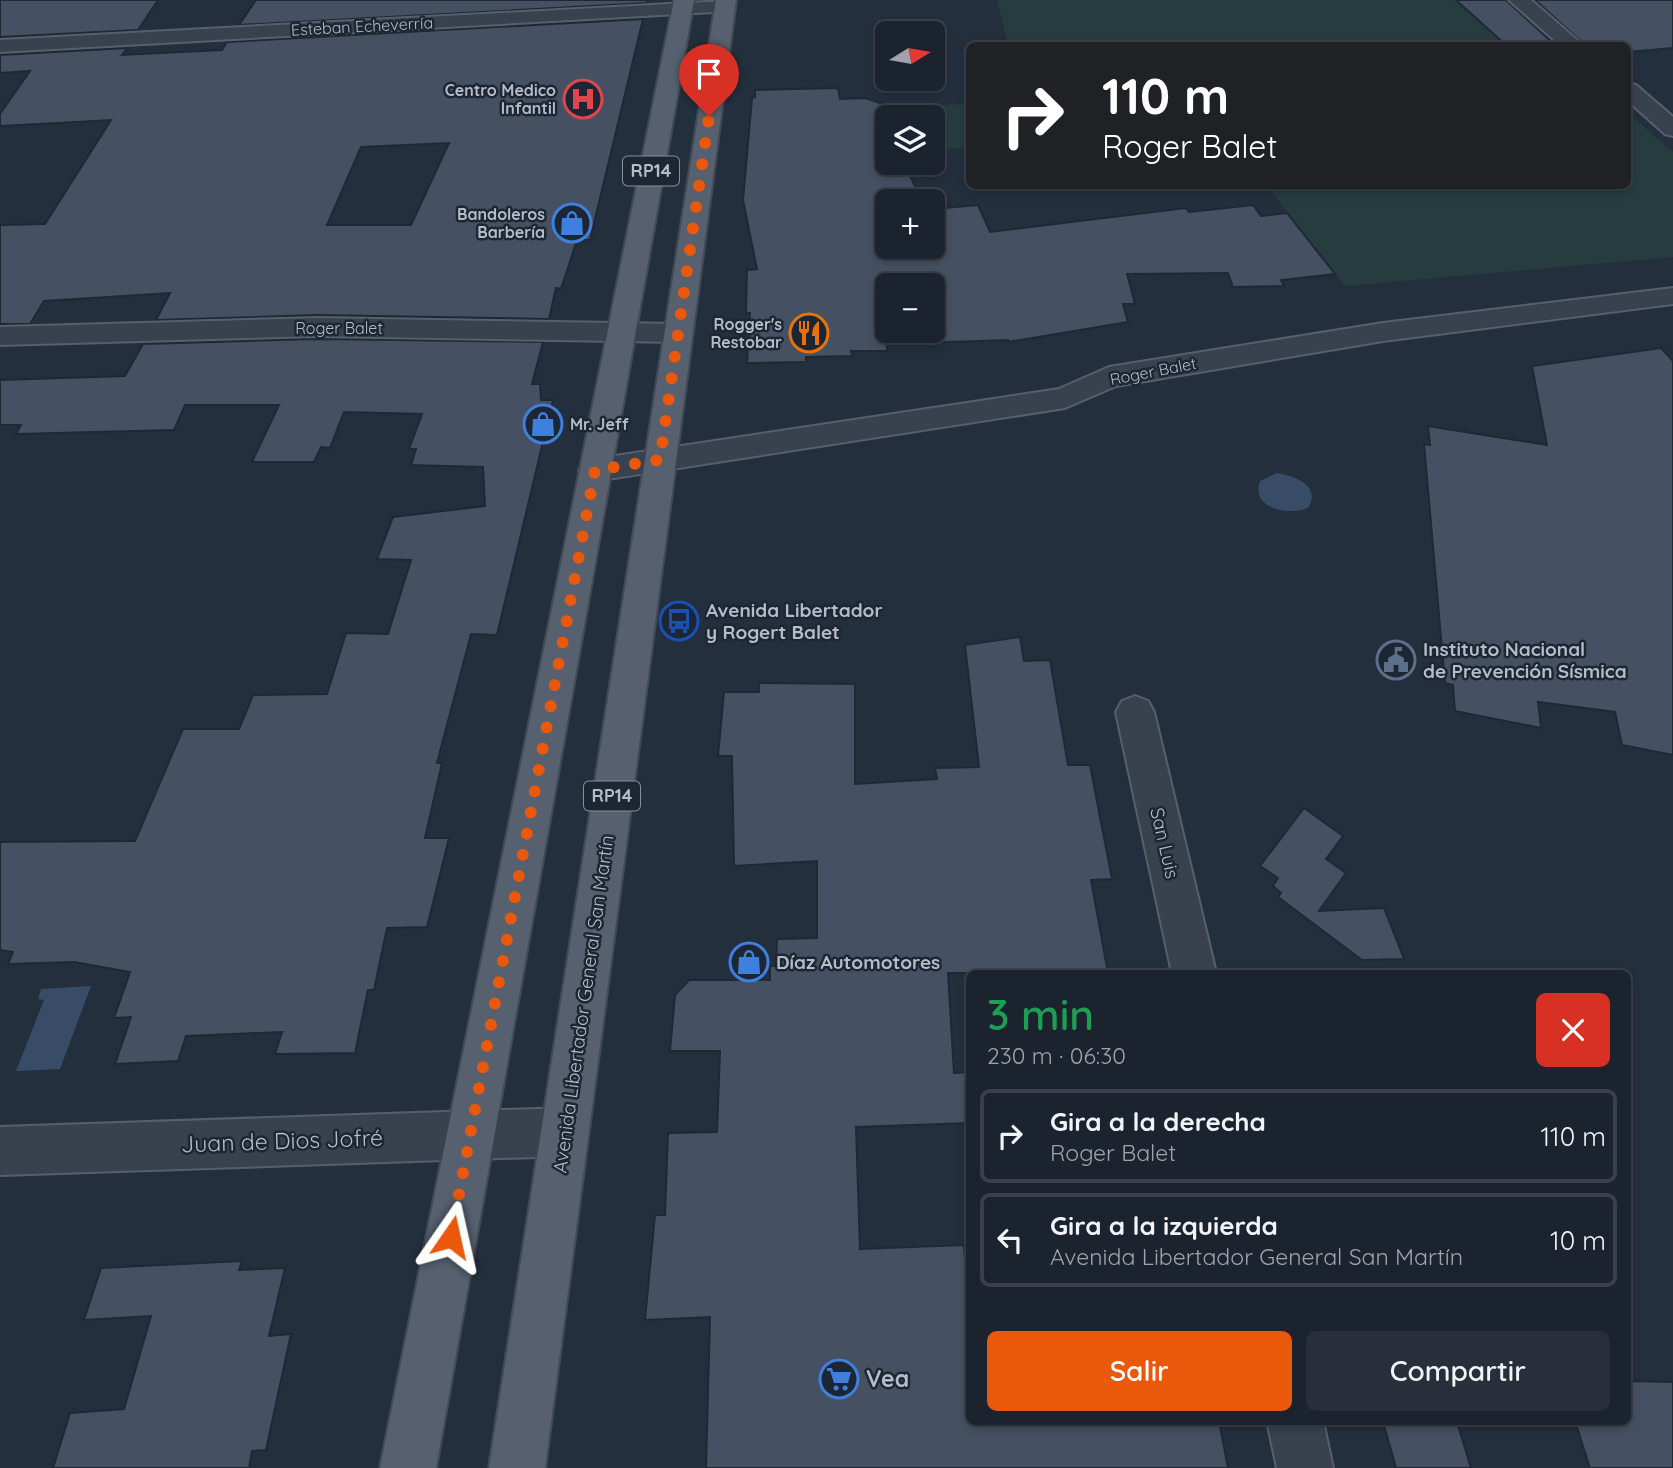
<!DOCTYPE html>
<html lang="es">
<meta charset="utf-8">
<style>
:root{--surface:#1b232e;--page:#282f3a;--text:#f1f3f6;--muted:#a0a4aa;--line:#39404a;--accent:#ea580c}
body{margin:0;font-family:Quicksand,sans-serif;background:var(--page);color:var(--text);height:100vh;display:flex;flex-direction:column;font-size:26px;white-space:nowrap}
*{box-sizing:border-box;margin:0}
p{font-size:23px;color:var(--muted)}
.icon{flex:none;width:38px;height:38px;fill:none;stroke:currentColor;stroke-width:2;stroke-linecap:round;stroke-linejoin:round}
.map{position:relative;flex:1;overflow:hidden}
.details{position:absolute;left:966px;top:970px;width:665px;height:455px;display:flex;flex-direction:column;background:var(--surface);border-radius:10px;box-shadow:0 4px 10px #0003,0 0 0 2px var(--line)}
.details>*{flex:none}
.top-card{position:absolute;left:966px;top:42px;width:665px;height:147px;border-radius:10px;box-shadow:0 4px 10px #0003,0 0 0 2px var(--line);background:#202124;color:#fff;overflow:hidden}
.needle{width:46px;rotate:79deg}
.buttons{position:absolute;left:875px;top:21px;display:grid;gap:14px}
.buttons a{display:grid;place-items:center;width:70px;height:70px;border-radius:10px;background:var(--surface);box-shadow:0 4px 10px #0003,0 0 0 2px var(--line);font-size:35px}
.pin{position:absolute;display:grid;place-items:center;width:60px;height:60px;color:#fff;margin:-72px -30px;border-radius:50% 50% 50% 0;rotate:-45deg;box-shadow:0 0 7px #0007}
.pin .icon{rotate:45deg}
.me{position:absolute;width:77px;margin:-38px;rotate:11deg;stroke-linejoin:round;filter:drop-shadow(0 0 5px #0008)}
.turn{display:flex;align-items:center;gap:24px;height:147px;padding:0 21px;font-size:32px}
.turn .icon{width:91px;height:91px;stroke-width:2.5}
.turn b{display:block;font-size:49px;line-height:60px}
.round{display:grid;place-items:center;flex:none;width:74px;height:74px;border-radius:10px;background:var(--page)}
.summary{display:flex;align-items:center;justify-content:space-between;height:119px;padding:0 21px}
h1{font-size:42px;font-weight:600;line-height:52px;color:#1e9e55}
.cta{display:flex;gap:14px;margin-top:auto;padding:14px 21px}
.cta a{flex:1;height:80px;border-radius:10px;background:var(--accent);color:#fff;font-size:28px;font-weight:600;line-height:80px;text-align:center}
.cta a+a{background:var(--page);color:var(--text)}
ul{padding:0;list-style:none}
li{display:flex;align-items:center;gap:21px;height:94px;margin:0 14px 10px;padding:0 7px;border:4px solid var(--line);border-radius:10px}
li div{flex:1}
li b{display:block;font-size:26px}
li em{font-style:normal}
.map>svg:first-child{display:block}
.green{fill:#263c3f}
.water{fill:#394c67}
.building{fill:#455162;stroke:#1f2835;stroke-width:2;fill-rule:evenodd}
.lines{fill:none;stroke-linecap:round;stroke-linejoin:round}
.minor-casing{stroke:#565f6c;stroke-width:4}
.major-casing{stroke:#414a57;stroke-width:4}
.minor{fill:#38414e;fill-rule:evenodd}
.major{fill:#56606e;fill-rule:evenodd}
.route{stroke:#ea580c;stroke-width:12;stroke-dasharray:0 21.6}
.labels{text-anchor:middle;stroke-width:5;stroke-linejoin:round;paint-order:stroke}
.far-street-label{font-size:16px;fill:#b4bcc9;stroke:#1d2633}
.far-poi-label{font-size:16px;font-weight:bold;fill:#b4bcc9;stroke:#1d2633;text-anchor:end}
.shield{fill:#1d2633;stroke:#878f9c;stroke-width:2}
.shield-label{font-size:18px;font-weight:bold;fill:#b4bcc9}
.poi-label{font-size:19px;font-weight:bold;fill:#b4bcc9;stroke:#1d2633;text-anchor:start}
.street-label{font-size:19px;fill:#b4bcc9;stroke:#1d2633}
.near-street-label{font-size:23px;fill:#b4bcc9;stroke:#1d2633}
.near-poi-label{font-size:23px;font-weight:bold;fill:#b4bcc9;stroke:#1d2633;text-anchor:start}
</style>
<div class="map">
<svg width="1673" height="1468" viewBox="0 0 1673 1468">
<rect width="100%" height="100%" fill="#242f3e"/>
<!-- green -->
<path class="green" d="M997,0H1497L1550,45H1008Z
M969,104V147L933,150V117H887V153L746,162L750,113Z
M1628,113L1673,152V257L1345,286L1267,186H1628Z"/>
<!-- water -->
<path class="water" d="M1277,473C1295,476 1322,486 1308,508C1289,516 1250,509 1260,481Z
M91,986L60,1069L16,1071L44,1000L38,999L41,989Z"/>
<!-- building -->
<path class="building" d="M0,0H158L138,30L0,37Z
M256,0H648L647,3L239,25Z
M1456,0H1506L1556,46H1507Z
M1535,0H1673V48L1628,52V46H1586Z
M643,19L590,240H577L561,289L556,288L549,319L317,315L156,320L170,293L44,301L30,324H0V225L45,224L111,120L0,126V114L30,71L0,73V55L127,48L122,55L222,50L227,42ZM449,143L411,225H327L361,147Z
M838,88L840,99L865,98L886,105L892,117H887V163H905L921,201H887V247H933V209L978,205L990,232L1186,208L1189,212L1253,205L1261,216L1287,213L1335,274L1281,280L1284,286L1233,287L1228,273L1127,274L1135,304H1123L1128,322L1008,342V340L887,344V351H851L852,356L806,357V362L747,363L750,313H746L747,270L757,269L743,200L752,98L755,97V90ZM887,285H933V331H887Z
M317,339L543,342L532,384H540L541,400H553L546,433L542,436V446L497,635L471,634L437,763H442L425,838H449L427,927L387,928L374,990H368L355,1053L275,1054L282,1032L186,1036L178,1061L115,1064L131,1017L114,1018L130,972L74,962L8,964L13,952L0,950V842L135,841L183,729H239L253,695L327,694L346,633L388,634L411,560L377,559L393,517L485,506L483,467L411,465L416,449H409L422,414L344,412L330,448L321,447L314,462H252L279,405H185L174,430L16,434L21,425H0V380L125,376L143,344Z
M1661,348L1673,361V755L1622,745L1615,712L1538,702L1541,728L1455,711L1453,685L1445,683L1424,444L1430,445L1428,426L1547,445L1532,366Z
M1020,637L1024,661L1050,660L1068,765H1090L1112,879L1091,880L1108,973H948L954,1073L970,1072V1123L856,1127L860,1249L964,1245L970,1336V1421H1219L1228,1468H706L710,1317L645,1320L655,1215H665L668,1133L717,1132L720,1051H670L675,995L689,980H770V966H776L777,939L817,938V861L734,866L732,756H718L724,692H759V683L855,684V784L937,779L935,768L979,767L965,645Z
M1304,808L1343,836L1326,859L1346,873L1319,911L1384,908L1404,959L1362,960L1278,897L1281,893L1273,886L1278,878L1260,866Z
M242,1261L239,1270L285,1268L269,1336L291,1334L266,1450L252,1451L249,1468H53L70,1413L124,1409L151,1316L84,1320L101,1268Z
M1628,1381L1673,1382V1468H1590L1575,1421H1628Z
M1457,1422L1471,1468H1396L1384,1425Z"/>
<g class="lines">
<defs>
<path id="minor" d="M1509,0H1531L1584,46H1561Z
M725,1L732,3L735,7L732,11L0,52V40Z
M1628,83L1636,85L1673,117V136L1665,134L1628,101Z
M1673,288V304L1383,341L1116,386L1065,408L595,481L584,478L579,470L584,462L595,459L1059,389L1109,367L1383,323Z
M317,318L679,324L689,327L693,333L689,339L679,342L317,336L0,345V327Z
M1135,696L1148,701L1154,712L1216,973H1172L1116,712L1122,701Z
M564,1108L581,1115L588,1132L581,1149L564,1156L0,1175V1127Z
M1267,1421H1323L1333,1468H1277Z"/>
<path id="major" d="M674,0H694L436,1468H380Z
M716,0H736L545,1468H489Z"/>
</defs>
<!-- minor casing -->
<use href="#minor" class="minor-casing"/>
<!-- major casing -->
<use href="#major" class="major-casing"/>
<!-- minor -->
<use href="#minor" class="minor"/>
<!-- major -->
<use href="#major" class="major"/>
</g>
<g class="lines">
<!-- route -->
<path class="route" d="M451,1237L595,470L660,460L709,116"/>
</g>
<!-- icons -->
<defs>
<symbol id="hospital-ring" viewBox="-11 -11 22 22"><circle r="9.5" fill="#1d2633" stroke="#e0444e" stroke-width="1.5"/><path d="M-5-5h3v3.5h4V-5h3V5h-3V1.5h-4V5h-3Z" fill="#e0444e"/></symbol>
<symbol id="shop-ring" viewBox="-11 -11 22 22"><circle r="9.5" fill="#1d2633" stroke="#3f7fe0" stroke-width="1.5"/><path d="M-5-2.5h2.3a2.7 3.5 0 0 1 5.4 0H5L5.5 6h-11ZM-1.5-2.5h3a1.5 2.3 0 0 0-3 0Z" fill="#3f7fe0"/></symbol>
<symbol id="restaurant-ring" viewBox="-11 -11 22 22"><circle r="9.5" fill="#1d2633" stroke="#e8710a" stroke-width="1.5"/><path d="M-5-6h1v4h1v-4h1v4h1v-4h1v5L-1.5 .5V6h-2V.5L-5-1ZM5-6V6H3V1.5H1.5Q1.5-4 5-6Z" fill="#e8710a"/></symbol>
<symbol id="bus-ring" viewBox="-11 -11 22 22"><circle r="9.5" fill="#1d2633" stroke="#1a4fb4" stroke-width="1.5"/><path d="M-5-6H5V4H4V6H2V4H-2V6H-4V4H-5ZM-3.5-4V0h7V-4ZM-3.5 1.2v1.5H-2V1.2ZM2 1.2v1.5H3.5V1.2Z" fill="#1a4fb4"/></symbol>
<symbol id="civic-ring" viewBox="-11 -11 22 22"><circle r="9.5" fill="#1d2633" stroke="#5c6f8a" stroke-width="1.5"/><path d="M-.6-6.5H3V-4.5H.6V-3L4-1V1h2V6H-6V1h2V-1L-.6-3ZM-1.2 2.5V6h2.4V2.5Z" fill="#5c6f8a"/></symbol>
<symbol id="supermarket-ring" viewBox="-11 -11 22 22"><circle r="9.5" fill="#1d2633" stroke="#3f7fe0" stroke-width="1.5"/><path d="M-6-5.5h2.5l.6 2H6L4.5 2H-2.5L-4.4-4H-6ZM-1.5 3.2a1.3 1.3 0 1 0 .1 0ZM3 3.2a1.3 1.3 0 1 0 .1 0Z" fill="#3f7fe0"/></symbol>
</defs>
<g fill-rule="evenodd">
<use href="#hospital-ring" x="561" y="77" width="44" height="44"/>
<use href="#shop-ring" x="550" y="201" width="44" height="44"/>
<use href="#restaurant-ring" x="787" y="311" width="44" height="44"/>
<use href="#shop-ring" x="521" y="402" width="44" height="44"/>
<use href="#bus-ring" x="657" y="599" width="44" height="44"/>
<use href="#civic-ring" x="1374" y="638" width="44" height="44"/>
<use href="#shop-ring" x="727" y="940" width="44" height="44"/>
<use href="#supermarket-ring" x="817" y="1357" width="44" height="44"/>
</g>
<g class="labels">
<!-- far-street labels -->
<g class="far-street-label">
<text transform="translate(362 26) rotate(-3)" y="6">Esteban Echeverría</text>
<text x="339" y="334">Roger Balet</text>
<text transform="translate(1153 371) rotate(-11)" y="6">Roger Balet</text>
</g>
<!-- far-poi labels -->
<g class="far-poi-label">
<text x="556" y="96">Centro Medico<tspan x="556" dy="18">Infantil</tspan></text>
<text x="545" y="220">Bandoleros<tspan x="545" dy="18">Barbería</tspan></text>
<text x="782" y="330">Rogger's<tspan x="782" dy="18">Restobar</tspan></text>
<text x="570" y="430" text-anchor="start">Mr. Jeff</text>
</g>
<!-- shield labels -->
<g class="shield">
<rect x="623" y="156.5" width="56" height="29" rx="5"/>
<rect x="584" y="781.5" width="56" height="29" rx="5"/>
</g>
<g class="shield-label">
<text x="651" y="177">RP14</text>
<text x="612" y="802">RP14</text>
</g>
<!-- poi labels -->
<g class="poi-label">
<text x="706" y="617">Avenida Libertador<tspan x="706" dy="22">y Rogert Balet</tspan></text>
<text x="1423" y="656">Instituto Nacional<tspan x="1423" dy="22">de Prevención Sísmica</tspan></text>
<text x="776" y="969">Díaz Automotores</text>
</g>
<!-- street labels -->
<g class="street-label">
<text transform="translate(1165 843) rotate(77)" y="7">San Luis</text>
<text transform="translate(583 1004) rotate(-82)" y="7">Avenida Libertador General San Martín</text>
</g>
<!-- near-street labels -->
<g class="near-street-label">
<text transform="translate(282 1141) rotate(-2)" y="8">Juan de Dios Jofré</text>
</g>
<!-- near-poi labels -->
<g class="near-poi-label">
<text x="866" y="1387">Vea</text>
</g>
</g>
</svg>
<div class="buttons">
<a><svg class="needle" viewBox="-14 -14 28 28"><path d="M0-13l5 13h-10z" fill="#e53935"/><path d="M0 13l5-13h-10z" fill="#a0a4aa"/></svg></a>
<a><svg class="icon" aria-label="layers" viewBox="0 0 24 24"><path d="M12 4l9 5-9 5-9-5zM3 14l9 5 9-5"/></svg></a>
<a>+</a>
<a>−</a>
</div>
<div class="pin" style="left:709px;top:116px;background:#d93025"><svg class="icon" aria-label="arrive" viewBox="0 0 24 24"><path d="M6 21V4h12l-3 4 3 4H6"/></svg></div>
<svg class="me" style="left:451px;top:1237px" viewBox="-20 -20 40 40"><path d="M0-17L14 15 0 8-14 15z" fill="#ea580c" stroke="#fff" stroke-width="4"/></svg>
<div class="top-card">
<div class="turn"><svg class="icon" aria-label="right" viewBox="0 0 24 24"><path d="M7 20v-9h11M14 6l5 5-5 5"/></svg><div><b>110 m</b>Roger Balet</div></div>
</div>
<section class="details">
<div class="summary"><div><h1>3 min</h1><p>230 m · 06:30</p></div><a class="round" style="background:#d93025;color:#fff"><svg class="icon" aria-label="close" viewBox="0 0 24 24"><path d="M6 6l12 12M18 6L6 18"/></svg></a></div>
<ul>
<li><svg class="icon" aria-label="right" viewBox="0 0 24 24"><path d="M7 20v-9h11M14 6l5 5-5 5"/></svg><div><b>Gira a la derecha</b><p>Roger Balet</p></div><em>110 m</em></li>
<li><svg class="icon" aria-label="left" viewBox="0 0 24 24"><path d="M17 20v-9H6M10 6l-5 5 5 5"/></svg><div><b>Gira a la izquierda</b><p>Avenida Libertador General San Martín</p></div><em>10 m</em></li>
</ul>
<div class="cta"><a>Salir</a><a>Compartir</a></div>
</section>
</div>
